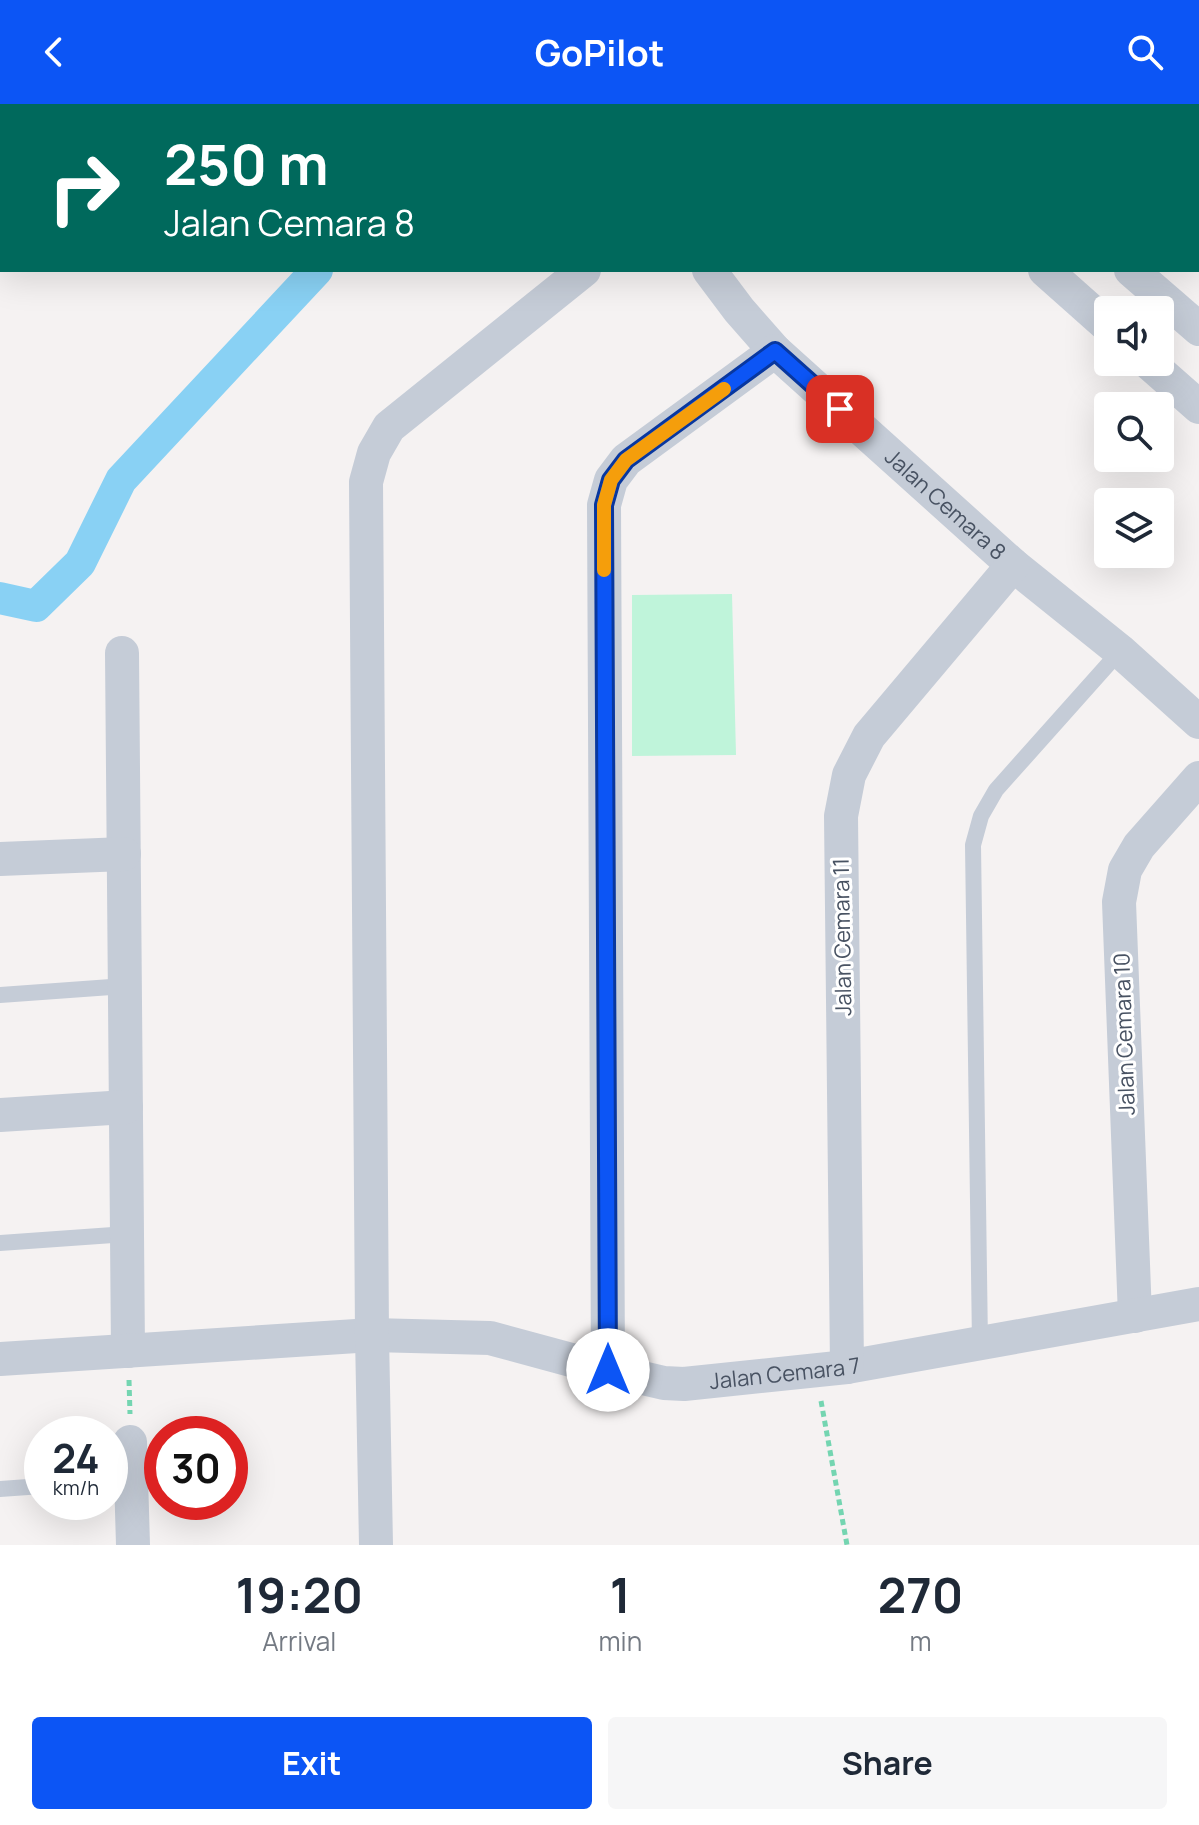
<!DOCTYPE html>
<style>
:root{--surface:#fff;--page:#f6f6f7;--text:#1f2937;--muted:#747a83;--accent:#0c55f5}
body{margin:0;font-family:Manrope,sans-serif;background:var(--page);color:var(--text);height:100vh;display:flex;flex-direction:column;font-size:30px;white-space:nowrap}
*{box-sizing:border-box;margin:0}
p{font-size:26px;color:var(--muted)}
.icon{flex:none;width:44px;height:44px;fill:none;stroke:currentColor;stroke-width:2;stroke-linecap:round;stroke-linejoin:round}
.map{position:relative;height:1441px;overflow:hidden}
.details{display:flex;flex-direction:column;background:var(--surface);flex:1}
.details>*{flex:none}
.banner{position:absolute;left:0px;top:0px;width:1200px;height:168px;box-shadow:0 8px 32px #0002;background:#00695c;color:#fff;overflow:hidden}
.tools{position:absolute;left:1094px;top:192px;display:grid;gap:16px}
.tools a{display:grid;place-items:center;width:80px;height:80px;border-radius:8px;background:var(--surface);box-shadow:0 8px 32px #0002;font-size:40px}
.speed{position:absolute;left:24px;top:1312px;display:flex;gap:16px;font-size:40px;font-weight:700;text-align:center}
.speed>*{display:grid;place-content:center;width:104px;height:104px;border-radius:50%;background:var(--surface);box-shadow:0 8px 32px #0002;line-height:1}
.speed small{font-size:20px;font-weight:400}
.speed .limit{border:12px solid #d22;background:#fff;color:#111}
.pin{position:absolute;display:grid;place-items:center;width:68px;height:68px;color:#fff;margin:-34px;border-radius:16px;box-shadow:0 4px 12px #0006}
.me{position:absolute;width:88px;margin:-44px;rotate:0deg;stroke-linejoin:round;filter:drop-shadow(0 0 6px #0008)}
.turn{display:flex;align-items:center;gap:28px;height:168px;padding:0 32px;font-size:36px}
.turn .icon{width:104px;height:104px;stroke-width:2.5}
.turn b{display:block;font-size:56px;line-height:68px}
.eta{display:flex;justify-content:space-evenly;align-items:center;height:136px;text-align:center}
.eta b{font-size:48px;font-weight:700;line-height:56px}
.primary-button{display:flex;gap:16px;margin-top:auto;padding:16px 32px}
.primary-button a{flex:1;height:92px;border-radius:8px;background:var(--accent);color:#fff;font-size:32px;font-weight:700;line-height:92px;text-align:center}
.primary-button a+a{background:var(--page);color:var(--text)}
header{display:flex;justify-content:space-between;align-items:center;height:104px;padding:0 32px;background:var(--accent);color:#fff;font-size:36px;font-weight:700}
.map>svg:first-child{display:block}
.green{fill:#bff4da}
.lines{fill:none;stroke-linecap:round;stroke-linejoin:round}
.canal{stroke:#89d1f4;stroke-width:32}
.path{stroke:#74d5b1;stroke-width:5;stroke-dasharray:6 4;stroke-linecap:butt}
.lane{stroke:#c5ccd7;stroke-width:16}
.street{stroke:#c5ccd7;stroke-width:34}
.route-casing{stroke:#08379f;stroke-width:20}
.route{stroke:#0c55f5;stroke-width:14}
.slow{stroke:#f59e0b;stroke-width:14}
.labels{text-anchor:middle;stroke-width:6;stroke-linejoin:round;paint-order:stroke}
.street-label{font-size:22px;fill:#485262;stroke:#fff}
</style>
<header><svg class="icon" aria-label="back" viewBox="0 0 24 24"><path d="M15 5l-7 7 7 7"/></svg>GoPilot<svg class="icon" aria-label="search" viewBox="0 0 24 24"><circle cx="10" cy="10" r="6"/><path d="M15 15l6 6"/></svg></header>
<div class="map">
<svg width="1199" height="1441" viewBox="0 0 1199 1441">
<rect width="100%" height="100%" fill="#f5f2f2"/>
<!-- green -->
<path class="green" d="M732,490L736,651L632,652V491Z"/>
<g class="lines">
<!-- canal -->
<path class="canal" d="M1109,0L1111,2
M469,2L471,0
M1198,80L1199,81
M0,494L36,502L80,459L121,376L317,166"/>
<!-- path -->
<path class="path" d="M129,1276L130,1310
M821,1297L847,1441"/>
<!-- lane -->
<path class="lane" d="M0,891L125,882
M0,1139L127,1130
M980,1240L973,741L981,712L996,686L1120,547
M0,1385L42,1382"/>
<!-- street -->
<g class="street">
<path d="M858,0L860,2"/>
<path d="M941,0L943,2"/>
<path d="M769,2L771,0"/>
<path id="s1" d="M709,166L739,206L775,247L1013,461L1120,547L1199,618"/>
<path d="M1045,166L1108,222"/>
<path d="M1131,166L1199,225"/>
<path d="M1148,258L1199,303"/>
<path d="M122,549L128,1247"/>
<path d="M0,755L124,750"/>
<path d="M0,1011L126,1003"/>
<path d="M1135,1212L1119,798L1125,766L1139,742L1199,674"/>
<path id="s2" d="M0,1255L372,1231L490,1234L608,1266L664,1279L684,1280L847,1263L1199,1200"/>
<path d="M847,1263L841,712L849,671L869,632L1013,461"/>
<path d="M608,1266L604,401L611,376L626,356L775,247"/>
<path d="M130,1338L133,1441"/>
<path d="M376,1441L372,1231L366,378L374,349L389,323L584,166"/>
</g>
</g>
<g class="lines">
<defs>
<path id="route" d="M608,1266L604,401L611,376L626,356L775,247L840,305"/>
</defs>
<!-- route casing -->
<use href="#route" class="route-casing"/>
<!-- route -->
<use href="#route" class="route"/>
<!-- slow -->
<path class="slow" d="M604,466V401L611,376L626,356L724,285"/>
</g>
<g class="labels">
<!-- street labels -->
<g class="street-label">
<text dy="8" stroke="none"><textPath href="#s1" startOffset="334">Jalan Cemara 8</textPath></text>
<text transform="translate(842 833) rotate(-91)" y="8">Jalan Cemara 11</text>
<text transform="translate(1124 930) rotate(-92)" y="8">Jalan Cemara 10</text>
<text dy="8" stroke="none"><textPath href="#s2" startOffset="792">Jalan Cemara 7</textPath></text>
</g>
</g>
</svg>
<div class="tools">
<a><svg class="icon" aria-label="sound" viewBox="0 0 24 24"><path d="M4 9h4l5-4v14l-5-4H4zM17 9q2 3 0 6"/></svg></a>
<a><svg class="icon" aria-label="search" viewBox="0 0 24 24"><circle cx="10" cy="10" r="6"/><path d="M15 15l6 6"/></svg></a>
<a><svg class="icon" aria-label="layers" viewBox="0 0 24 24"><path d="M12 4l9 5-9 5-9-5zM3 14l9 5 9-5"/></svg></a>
</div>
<div class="speed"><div>24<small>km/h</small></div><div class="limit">30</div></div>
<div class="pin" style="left:840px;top:305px;background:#d93025"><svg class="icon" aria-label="arrive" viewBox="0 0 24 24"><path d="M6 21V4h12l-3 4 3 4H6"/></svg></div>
<svg class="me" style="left:608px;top:1266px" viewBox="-20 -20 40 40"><circle r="19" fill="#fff"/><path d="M0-13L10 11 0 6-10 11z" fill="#0c55f5"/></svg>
<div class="banner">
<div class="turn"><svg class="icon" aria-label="right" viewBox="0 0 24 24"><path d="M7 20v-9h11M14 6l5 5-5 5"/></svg><div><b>250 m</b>Jalan Cemara 8</div></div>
</div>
</div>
<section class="details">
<div class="eta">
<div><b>19:20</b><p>Arrival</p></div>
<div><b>1</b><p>min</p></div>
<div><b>270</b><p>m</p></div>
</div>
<div class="primary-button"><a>Exit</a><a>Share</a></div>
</section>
